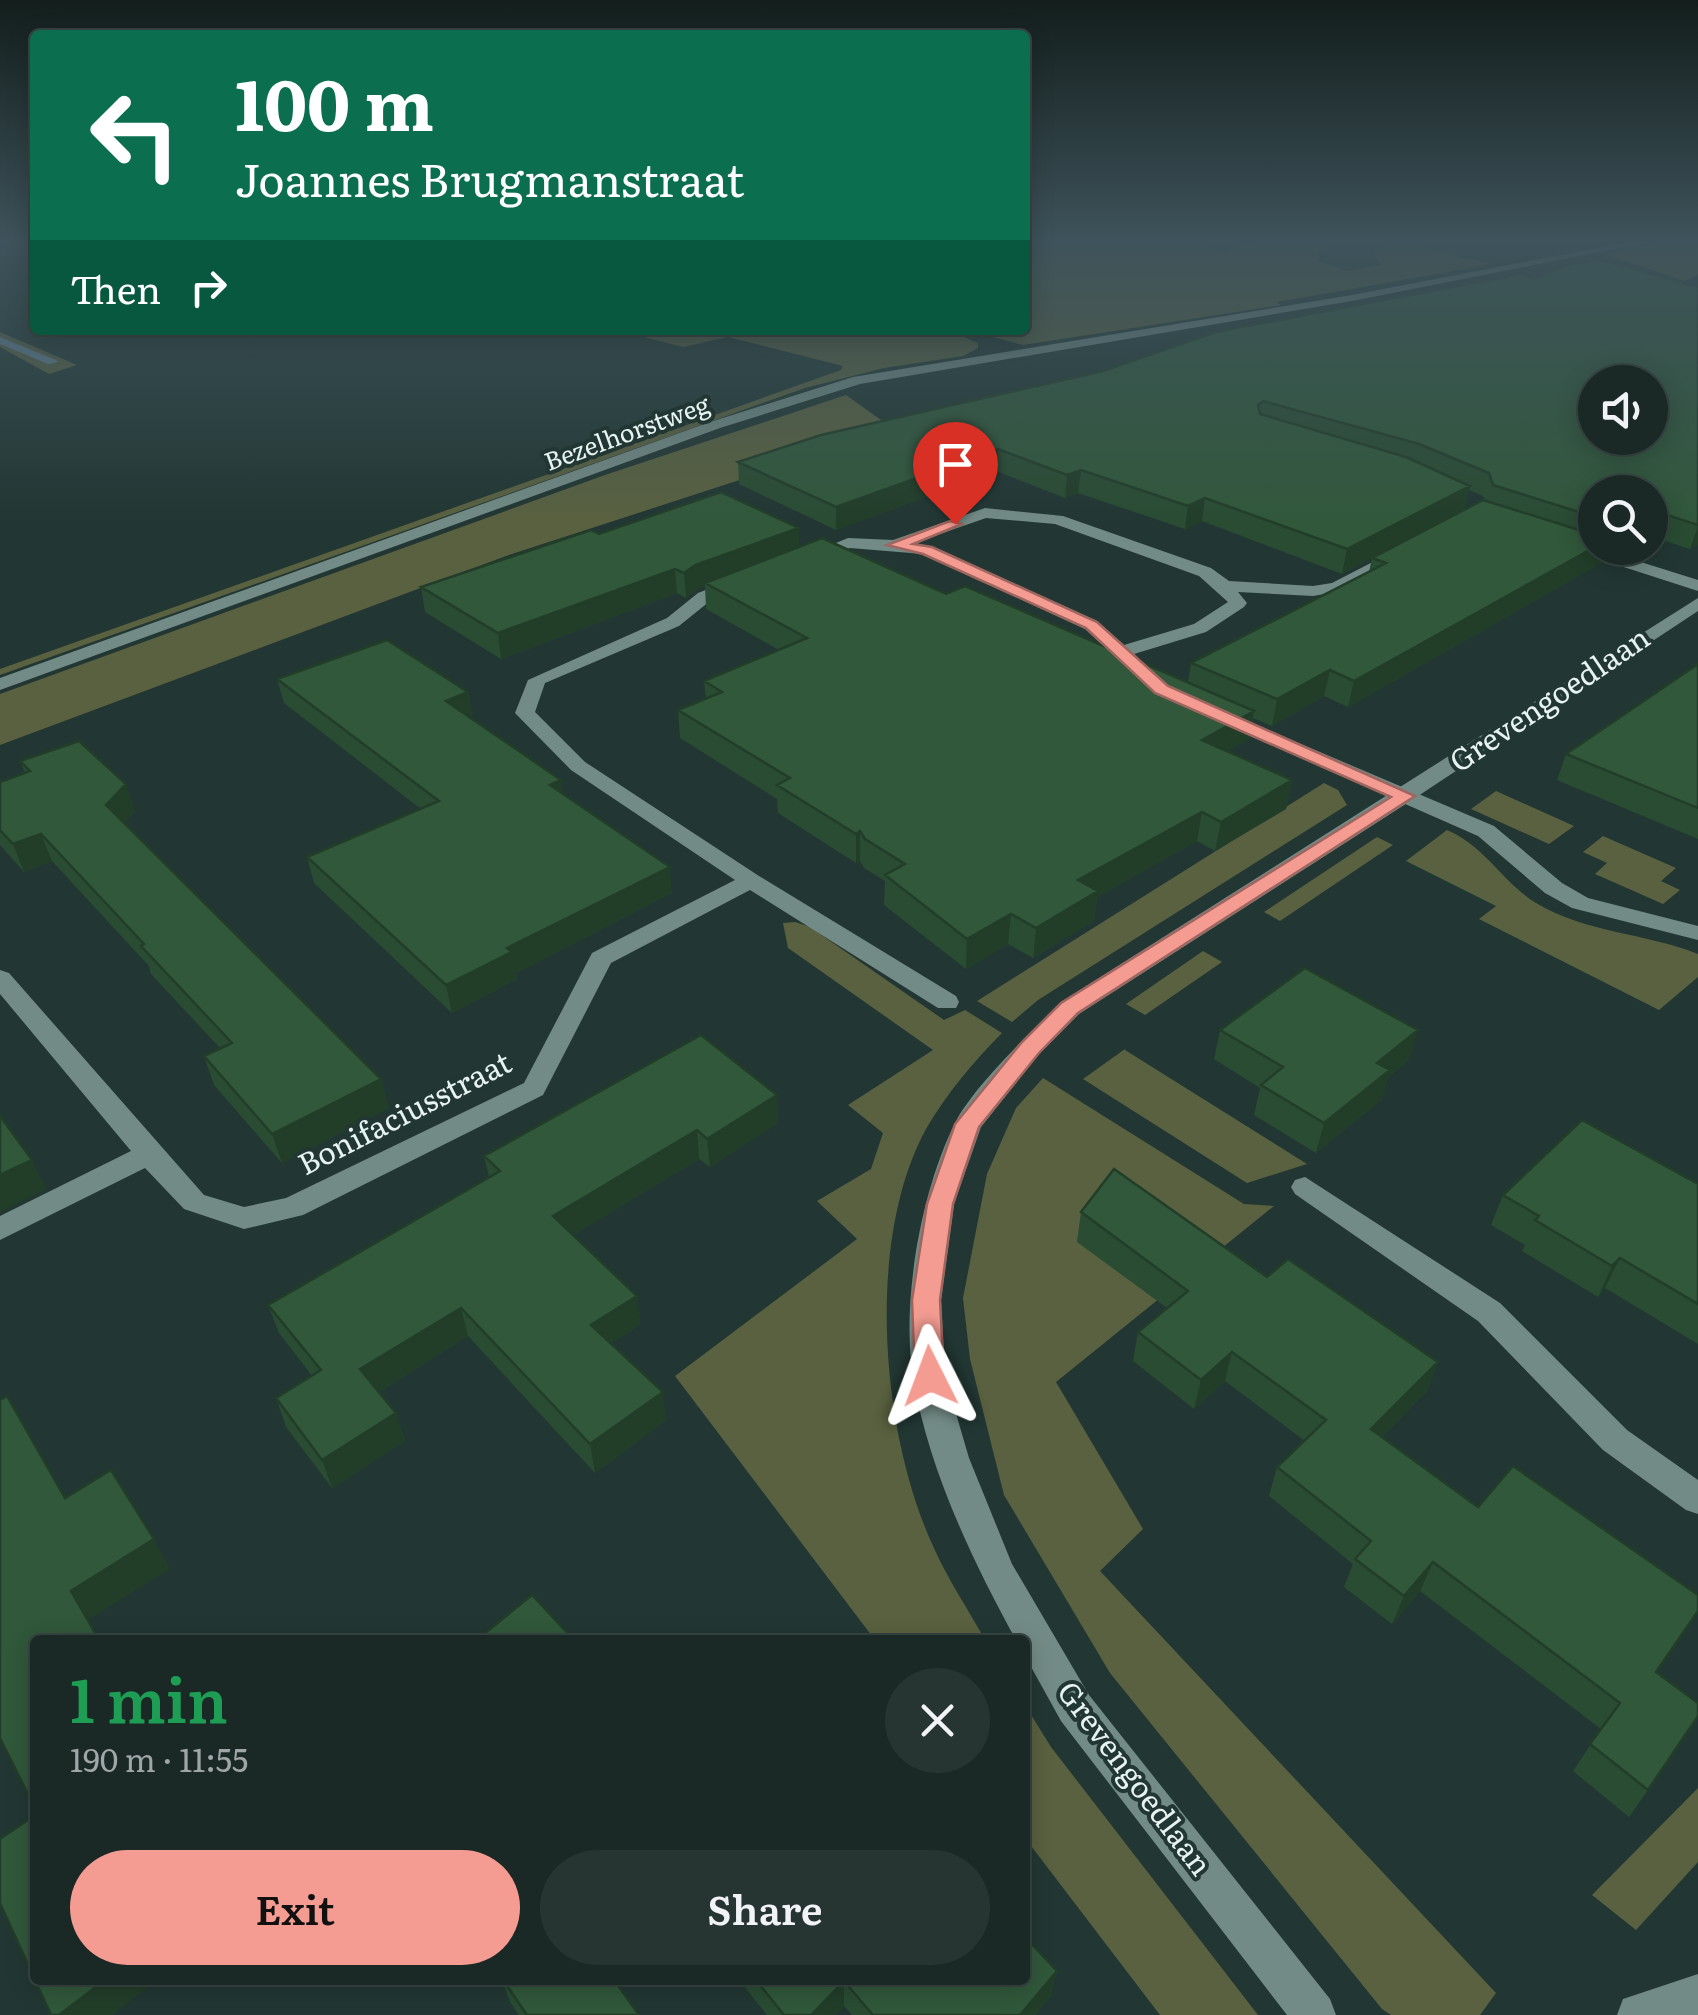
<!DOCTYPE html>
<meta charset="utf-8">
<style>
:root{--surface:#1a2926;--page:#273532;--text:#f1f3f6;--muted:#9fa6a7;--line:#384543;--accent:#f59c92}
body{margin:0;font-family:Literata,serif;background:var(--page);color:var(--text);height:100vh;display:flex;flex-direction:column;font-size:38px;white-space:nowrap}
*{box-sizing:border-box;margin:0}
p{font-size:32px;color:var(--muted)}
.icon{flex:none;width:55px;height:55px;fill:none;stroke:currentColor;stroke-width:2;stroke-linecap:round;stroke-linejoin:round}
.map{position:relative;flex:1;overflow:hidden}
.side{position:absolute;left:30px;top:1635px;width:1000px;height:350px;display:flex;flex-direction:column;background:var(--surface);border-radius:10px;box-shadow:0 5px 25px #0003,0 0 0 2px var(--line)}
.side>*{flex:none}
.banner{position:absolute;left:30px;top:30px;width:1000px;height:305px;border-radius:10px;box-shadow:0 5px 25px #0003,0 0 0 2px var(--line);background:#0b6e4f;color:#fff;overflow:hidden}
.tools{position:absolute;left:1578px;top:365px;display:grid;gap:20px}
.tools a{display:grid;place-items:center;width:90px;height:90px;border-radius:50%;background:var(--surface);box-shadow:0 5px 25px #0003,0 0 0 2px var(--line);font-size:50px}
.pin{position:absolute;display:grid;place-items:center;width:85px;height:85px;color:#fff;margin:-102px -42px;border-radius:50% 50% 50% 0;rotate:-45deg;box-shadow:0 0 10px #0007}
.pin .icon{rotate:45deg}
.me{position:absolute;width:110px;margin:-55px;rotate:357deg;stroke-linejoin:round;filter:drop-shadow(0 0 8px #0008)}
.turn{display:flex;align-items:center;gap:35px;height:210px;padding:0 40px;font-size:45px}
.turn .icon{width:130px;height:130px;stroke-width:2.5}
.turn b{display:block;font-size:70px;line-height:85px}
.then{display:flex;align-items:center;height:95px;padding:0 40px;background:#0003;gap:20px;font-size:38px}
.round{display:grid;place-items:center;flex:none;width:105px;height:105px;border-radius:52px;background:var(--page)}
.summary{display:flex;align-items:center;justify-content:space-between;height:170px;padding:0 40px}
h1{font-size:60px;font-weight:600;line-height:75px;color:#1e9e55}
.action{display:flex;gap:20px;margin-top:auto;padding:20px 40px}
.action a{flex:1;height:115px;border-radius:60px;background:var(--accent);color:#111;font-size:40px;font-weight:600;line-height:115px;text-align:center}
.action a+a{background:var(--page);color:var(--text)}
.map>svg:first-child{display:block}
.green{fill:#596140}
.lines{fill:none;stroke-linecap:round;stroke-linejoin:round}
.stream{fill:#69879c;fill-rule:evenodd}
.minor{fill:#738b86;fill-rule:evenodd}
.tertiary{fill:#738b86;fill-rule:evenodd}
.wall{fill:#2a4c33}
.shaded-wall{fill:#223e29}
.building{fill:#31583b;stroke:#223e29;stroke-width:2.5;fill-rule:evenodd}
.route{fill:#f59c92;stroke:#9f655f;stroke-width:2.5}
.labels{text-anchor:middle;stroke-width:8;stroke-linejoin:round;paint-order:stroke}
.far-street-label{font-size:25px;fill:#e7f3f1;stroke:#223733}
.street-label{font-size:30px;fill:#e7f3f1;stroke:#223733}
</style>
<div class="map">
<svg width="1698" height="2015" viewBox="0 0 1698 2015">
<rect width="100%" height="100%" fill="#223733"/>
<!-- green -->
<path class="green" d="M1025,242H1179L1226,252L1246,244L1265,248L1284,242H1322L1329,247L1318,251V261L1347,271L1382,265L1371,251L1405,244L1493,264L1277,302L1281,305L1023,345L968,330H1025Z
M1669,242H1698V275L1685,281L1605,254Z
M617,330H948L978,343V348L963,356L884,368L805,388L0,675V669L841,370L843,366L728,337L683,347Z
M0,332L77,365L49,374L0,347Z
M846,395L888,425L887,432L506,556L0,745V694L605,475Z
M1324,783L1338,790L1347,805L1038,1000L1012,1022L977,1001Z
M1496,791L1574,826L1549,844L1471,809Z
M1447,830C1486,847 1502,882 1536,903C1586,933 1646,933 1698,954V977L1659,1010L1479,919L1496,906L1406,861Z
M1603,836L1676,868L1661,881L1680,890L1663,904L1595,874L1607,863L1583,852Z
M1377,837L1393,845L1280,921L1264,912Z
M795,922L810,927L944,1020L965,1010L1002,1033C973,1062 947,1093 926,1129C865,1241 881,1433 933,1546C947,1578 968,1609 985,1640H875L675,1376L857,1239L817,1201L871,1169L883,1133L848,1105L933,1050L788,948L783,923Z
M1203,951L1222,962L1145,1015L1126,1004Z
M1125,1049V1050L1307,1164L1247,1183L1083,1079Z
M1043,1078L1244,1204L1274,1206L1056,1382L1143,1529L1100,1571L1496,1993L1480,2015H1391L1382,2009L1110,1673L1004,1495L970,1359L963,1298L987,1174L1016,1108Z
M1025,1705L1051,1747L1258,2015H1160L1025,1838Z
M1698,1788V1862L1636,1930L1592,1895Z"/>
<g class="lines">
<!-- stream -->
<path class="stream" d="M0,337L56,360L58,362L48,364L0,344Z"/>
<!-- minor -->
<path class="minor" d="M1629,242H1650L1352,301L860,384L720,428L0,690V678L710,422L853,377L1352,295Z
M985,508L1063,516L1211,568L1229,581L1313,586L1332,583L1394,551L1408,554L1337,592L1313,596L1238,592L1247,603L1244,607L1206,632L1134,654L1160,679L1151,685L1144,683L1085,629L923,554L850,548L810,562L802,557L848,538L893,540ZM986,518L1055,524L1199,576L1228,602L1194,624L1124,645L1097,621L933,547L914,543Z
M1574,541L1698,580V591L1568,549L1566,546Z
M729,581L744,585L710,601L679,626L545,683L535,712L585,762L759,876L956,996L959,1002L956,1008H938L750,890L611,963L543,1095L303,1215L244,1229L184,1209L145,1168L0,1240V1216L131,1151L0,994V970L9,973L204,1195L244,1207L286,1198L524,1083L592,953L735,880L571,770L515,713L528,680L667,618L698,593Z
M1221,710L1494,826L1562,883L1588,898L1698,926V940L1572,908L1545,893L1478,836L1214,720V712Z
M1305,1177L1500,1303L1627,1430L1698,1480V1514L1686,1510L1603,1450L1478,1321L1295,1194L1291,1187L1295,1180Z
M1698,1974V2015H1617L1623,1999Z"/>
<!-- tertiary -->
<path class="tertiary" d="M1698,598V611L1412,800L1079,1014L1039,1054L981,1127L954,1204L941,1300L945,1376L969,1458L1012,1564L1089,1695L1330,1999L1336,2015H1287L1061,1721L1025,1656V1640H1016C972,1560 928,1468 913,1377C901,1302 921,1191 955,1123C973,1087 1032,1031 1061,1002Z"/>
</g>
<!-- wall -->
<path class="wall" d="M1535,279L1698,287V544L1690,549L1650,536V492H1595V548H1606L1601,563L1348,707L1324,696L1272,726L1253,718L1249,739L1227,751L1292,780L1286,809L1215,851L1197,841L1097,897L1094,921L1033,958L1008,944L966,969L884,905L885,881L864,868L860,861L856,863L778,813L777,799L680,738L678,710L706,699L704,681L779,650L706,609L705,586L697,589L686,598L677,593L501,659L425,612L421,587L599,534L799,546L946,594L1188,682L1191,663L1369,572L1372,558L1485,500L1483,496L1469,490L1342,574L1202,521L1185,529L1078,493L1065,498L996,471L836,530L739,484L738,462Z
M1698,664V839L1557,780L1566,754Z
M277,679L468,692L472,717L470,718L563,794L672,893L516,973L517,979L452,1013L314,883L307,857L421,809L284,703Z
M20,761L135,811L124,823L381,1079L389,1108L282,1163L214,1085L204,1056L220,1048L151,974L149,966L52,861L24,872L0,845V782L25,773Z
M1220,1030L1409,1060L1388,1077L1381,1100L1316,1153L1254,1115L1260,1088L1214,1059Z
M777,1095L778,1123L710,1167L699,1159L573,1235L637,1296L640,1325L611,1343L666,1420L595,1473L468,1336L379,1392L396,1413L405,1441L332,1488L286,1427L276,1398L312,1376L279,1333L268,1305L489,1177L484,1156Z
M1698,1184V1344L1605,1288L1598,1297L1522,1251L1525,1245L1491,1225L1503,1195Z
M1081,1212L1267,1277L1438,1362L1427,1391L1382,1437L1656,1672L1648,1790L1629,1817L1573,1771L1601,1729L1420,1591L1392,1624L1344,1587L1353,1564L1269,1496L1277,1467L1305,1441L1225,1381L1194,1409L1133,1361L1138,1332L1167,1308L1077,1242Z
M502,1980L639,2015H519L510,2002Z
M739,1980H1025L1051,1996L1035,2015H852L844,2006L835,2015H767Z"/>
<!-- shaded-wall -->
<path class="shaded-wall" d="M998,449L996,471L836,530V507Z
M1081,470L1078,493L1065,498L1067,475Z
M1470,486L1465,509L1342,574L1347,549Z
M1205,498L1202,521L1185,529L1188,506Z
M1658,512L1650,534V516Z
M1698,526V544L1690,549Z
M799,528V552L705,583V586L697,589L686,598L684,573L695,565Z
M1595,548H1606L1601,563L1348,707L1354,681Z
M675,569L677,593L501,659L498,633Z
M1330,670L1324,696L1272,726L1277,699Z
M468,692L472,717L450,726L446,701Z
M1254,711L1249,739L1197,768L1202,740Z
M561,780L565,806L550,785Z
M1292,780L1286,809L1215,851L1221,822Z
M126,784L135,811L115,832L106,805Z
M1202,812L1197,841L1097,897L1094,921L1033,958L1036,928L1078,880Z
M860,831V861L856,863V834Z
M41,834L52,861L24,872L13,844Z
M670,867L672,893L516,973L517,979L452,1013L446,985L507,948Z
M1011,914L1008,944L966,969L967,939Z
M1418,1030L1409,1060L1388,1077L1381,1100L1316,1153L1324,1123L1377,1063Z
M381,1079L389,1108L282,1163L272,1134Z
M777,1095L778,1123L710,1167L707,1139Z
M697,1130L699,1159L558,1244L553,1216Z
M32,1160L46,1189L0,1212V1175Z
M1620,1258L1605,1288L1598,1297L1612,1266Z
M637,1296L640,1325L596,1353L591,1325Z
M461,1308L468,1336L369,1398L360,1369Z
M1232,1352L1225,1381L1194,1409L1201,1380Z
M1438,1362L1427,1391L1361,1458L1371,1429Z
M663,1392L666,1420L595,1473L590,1444Z
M396,1413L405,1441L332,1488L322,1460Z
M154,1539L170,1569L88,1620L99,1640L71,1591Z
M1433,1562L1420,1591L1392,1624L1404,1596Z
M1057,1971L1051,1996L1035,2015H1020Z
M105,1980H157L112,2015H59Z
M844,1981V2006L835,2015H811Z"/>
<!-- building -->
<path class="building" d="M1597,259L1698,287V525L1658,512L1650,516V492H1595V517L1493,485L1489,473L1419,444L1263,401L1258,405L1260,414L1406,457L1470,486L1347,549L1205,498L1188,506L1081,470L1067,475L998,449L836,507L738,462L821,435L1103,371L1216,332L1521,274L1535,279L1563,266ZM1595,382H1650V438H1595Z
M721,492L799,528L695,565L684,573L675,569L498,633L421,587L591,530L599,534Z
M1483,500L1595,535V547L1354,681L1330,670L1277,699L1191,663L1386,563L1372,558Z
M822,538L946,594L965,586L1254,711L1202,740L1292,780L1221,822L1202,812L1078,880L1098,891L1036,928L1011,914L967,939L885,875L905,864L865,839L860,831L856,834L777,785L790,778L678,710L722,692L704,681L807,638L705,583Z
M387,640L468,692L446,701L561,780L550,785L670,867L507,948L512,952L446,985L307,857L439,801L277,679Z
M1698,664V808L1566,754Z
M79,741L126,784L106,805L381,1079L272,1134L204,1056L232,1043L141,946L144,944L41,834L13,844L0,830V782L30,771L20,761Z
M1305,968L1418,1030L1377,1063L1390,1070L1324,1123L1261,1085L1283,1067L1220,1030Z
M701,1035L777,1095L707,1139L697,1130L553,1216L637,1296L591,1325L663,1392L590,1444L461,1308L360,1369L396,1413L322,1460L276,1398L321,1370L268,1305L500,1171L484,1156Z
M0,1116L32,1160L0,1175Z
M1582,1120L1698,1184V1304L1620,1258L1612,1266L1535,1220L1539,1216L1503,1195Z
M1114,1169L1267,1277L1288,1259L1438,1362L1371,1429L1478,1507L1513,1466L1698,1595V1611L1656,1672L1698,1703V1716L1648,1790L1590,1744L1620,1703L1433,1562L1404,1596L1355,1559L1371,1541L1277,1467L1326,1420L1232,1352L1201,1380L1138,1332L1188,1291L1081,1212Z
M7,1396L65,1498L111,1470L154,1539L71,1591L99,1640H35V1808L0,1738V1400Z
M532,1595L574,1640H481L479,1638Z
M35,1815V1980L0,1903V1839Z
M1025,1937L1057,1971L1020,2015H873L844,1981L811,2015H784L756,1980H1025Z
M35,1980H105L59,2015H51Z
M503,1980H614L639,2015H527Z"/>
<!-- sky -->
<linearGradient id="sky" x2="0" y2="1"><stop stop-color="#131e1c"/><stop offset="0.46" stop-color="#3e535b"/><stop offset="1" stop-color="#3e535b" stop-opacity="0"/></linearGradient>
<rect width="1698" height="524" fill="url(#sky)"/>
<!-- route -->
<path class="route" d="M950,521L962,524L913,544L932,547L1097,622L1168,686L1415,796L1078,1013L1039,1053L979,1127L953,1204L940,1300L944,1376L940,1384L930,1388L919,1384L915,1376L912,1300L927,1204L955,1124L1022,1042L1061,1003L1391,797L1155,693L1086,628L923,554L887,545Z"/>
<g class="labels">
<!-- far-street labels -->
<g class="far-street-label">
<text transform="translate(627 433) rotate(-20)" y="9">Bezelhorstweg</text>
</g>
<!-- street labels -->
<g class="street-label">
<text transform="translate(1550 700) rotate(-34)" y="10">Grevengoedlaan</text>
<text transform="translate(405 1114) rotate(-27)" y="10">Bonifaciusstraat</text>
<text transform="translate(1134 1779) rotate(53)" y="10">Grevengoedlaan</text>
</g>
</g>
</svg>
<div class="tools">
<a><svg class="icon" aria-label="sound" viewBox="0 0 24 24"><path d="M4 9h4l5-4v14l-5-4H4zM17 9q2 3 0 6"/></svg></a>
<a><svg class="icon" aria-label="search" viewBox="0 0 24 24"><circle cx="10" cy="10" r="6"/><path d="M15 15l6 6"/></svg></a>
</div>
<div class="pin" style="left:955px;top:524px;background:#d93025"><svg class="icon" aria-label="arrive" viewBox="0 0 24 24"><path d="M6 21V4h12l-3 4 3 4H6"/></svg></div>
<svg class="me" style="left:930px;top:1376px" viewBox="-20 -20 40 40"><path d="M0-17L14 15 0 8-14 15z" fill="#f59c92" stroke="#fff" stroke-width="4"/></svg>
<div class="banner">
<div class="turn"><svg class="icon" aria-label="left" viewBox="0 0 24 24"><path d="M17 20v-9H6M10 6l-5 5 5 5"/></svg><div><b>100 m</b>Joannes Brugmanstraat</div></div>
<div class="then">Then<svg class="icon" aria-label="right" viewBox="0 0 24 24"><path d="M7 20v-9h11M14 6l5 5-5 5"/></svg></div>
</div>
<section class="side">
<div class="summary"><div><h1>1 min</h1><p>190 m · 11:55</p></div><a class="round"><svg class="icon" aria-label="close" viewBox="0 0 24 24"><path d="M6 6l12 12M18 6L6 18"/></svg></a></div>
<div class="action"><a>Exit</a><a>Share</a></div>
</section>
</div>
